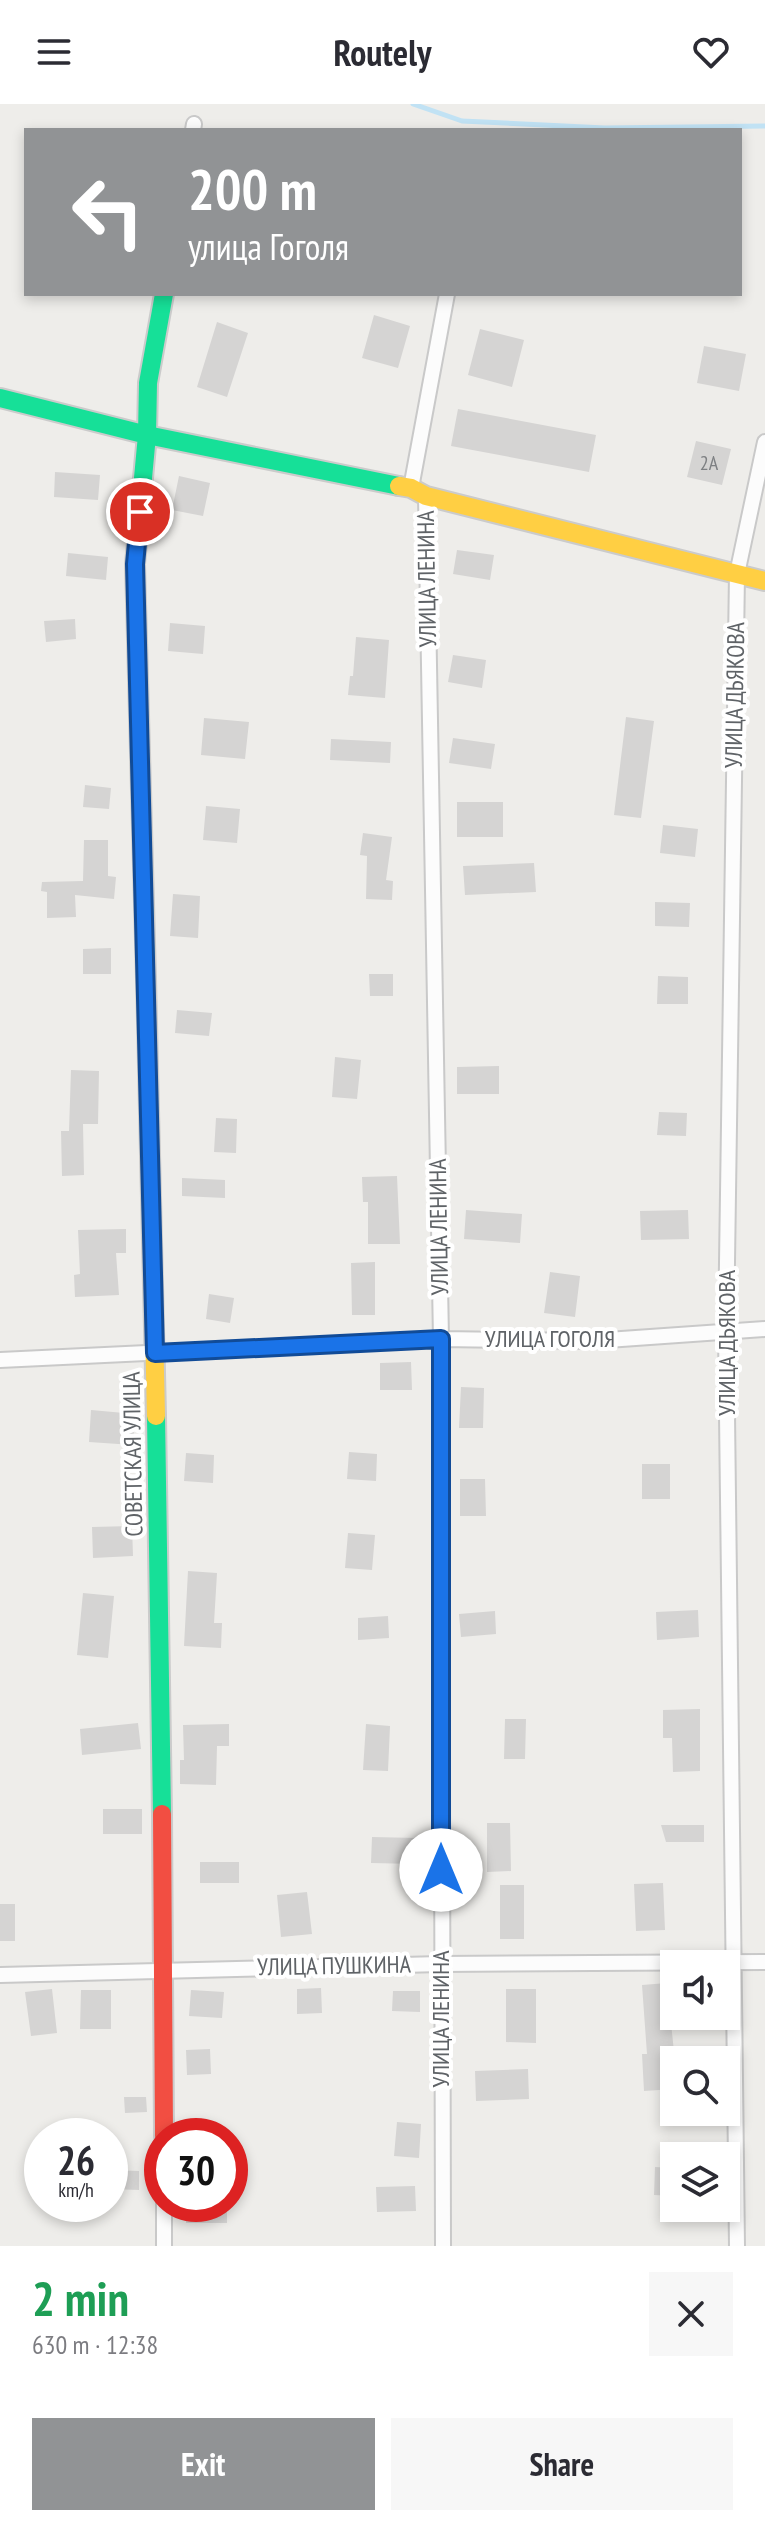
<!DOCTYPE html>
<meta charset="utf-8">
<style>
:root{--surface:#fff;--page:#f7f7f7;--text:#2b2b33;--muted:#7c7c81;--accent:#919395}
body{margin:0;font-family:"PT Sans Narrow",sans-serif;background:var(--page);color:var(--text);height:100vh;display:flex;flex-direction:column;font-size:30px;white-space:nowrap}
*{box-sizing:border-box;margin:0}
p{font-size:26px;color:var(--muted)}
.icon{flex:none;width:44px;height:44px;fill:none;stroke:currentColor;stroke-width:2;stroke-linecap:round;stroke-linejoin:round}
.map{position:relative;height:2142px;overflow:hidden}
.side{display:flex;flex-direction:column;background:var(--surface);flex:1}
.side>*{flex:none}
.top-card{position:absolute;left:24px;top:24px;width:718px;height:168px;border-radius:0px;box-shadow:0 4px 12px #0003;background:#919395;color:#fff;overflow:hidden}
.buttons{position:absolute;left:660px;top:1846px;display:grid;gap:16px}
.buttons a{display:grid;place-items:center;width:80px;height:80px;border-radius:0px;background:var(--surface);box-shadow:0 4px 12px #0003;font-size:40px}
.speed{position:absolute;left:24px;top:2014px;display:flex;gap:16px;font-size:40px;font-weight:700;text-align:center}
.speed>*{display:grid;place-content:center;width:104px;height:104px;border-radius:50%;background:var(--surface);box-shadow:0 4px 12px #0003;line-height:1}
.speed small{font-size:20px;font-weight:400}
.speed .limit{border:12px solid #d22;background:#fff;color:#111}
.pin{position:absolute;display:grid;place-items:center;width:68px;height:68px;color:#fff;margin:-34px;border:4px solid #fff;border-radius:50%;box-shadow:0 2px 8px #0007}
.me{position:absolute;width:88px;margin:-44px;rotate:0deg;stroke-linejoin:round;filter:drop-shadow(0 0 6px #0008)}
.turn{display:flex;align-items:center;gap:28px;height:168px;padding:0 32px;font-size:36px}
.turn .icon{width:104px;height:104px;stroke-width:2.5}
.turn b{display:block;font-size:56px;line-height:68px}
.round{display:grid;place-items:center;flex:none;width:84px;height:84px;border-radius:0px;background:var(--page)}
.overview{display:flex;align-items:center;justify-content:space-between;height:136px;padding:0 32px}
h1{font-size:48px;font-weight:700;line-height:60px;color:#1e9e55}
.action{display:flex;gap:16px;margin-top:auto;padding:16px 32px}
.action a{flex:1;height:92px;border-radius:0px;background:var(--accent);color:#fff;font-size:32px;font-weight:700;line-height:92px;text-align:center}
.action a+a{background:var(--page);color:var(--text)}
header{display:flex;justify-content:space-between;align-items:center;height:104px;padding:0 32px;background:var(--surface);font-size:36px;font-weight:700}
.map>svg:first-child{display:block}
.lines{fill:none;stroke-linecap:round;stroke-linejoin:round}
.stream{stroke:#c1e2f4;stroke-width:5}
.building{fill:#d5d4d3}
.street-casing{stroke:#c9c9c9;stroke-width:18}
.fast-casing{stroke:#cbcbcb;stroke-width:22}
.slow-casing{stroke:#cbcbcb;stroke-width:22}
.jam-casing{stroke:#cbcbcb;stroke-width:22}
.street{stroke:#fcfcfc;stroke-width:14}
.fast{stroke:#16e098;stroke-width:18}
.slow{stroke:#ffcf43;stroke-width:18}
.jam{stroke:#f24e42;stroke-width:18}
.route-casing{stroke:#114b97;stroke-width:20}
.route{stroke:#1a73e8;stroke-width:14}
.labels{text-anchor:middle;stroke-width:8;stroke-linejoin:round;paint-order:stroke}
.number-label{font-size:20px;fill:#7e8083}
.street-label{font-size:24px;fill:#5f6367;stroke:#fff}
</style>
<header><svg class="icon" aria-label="menu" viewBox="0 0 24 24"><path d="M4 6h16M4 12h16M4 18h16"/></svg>Routely<svg class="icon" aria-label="heart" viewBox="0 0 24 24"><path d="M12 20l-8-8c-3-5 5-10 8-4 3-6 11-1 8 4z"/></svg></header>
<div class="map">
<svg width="765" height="2142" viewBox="0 0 765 2142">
<rect width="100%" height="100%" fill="#eeedea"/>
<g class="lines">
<!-- stream -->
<path class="stream" d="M413,0L462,17L605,24L765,22"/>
</g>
<!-- building -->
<path class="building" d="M374,211L410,222L398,264L362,254Z
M217,218L248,229L227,293L197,283Z
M480,225L524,236L512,283L468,271Z
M704,242L746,250L739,287L697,279Z
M458,305L596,331L589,368L451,342Z
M696,337L731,345L722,381L687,373Z
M55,368L100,371L98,396L54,393Z
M179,372L210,379L203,412L172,406Z
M457,446L494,451L490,476L453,470Z
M68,449L108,453L106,476L66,472Z
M75,515L76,535L46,538L44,517Z
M170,519L205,522L203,550L168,547Z
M356,533L389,536L385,594L348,591L350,572H353Z
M453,551L486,556L482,584L448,578Z
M626,613L654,617L641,714L614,711Z
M204,614L249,618L245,655L201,651Z
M453,634L495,640L491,665L449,659Z
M331,635L391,638L390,659L330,656Z
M85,681L111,684L109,705L83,703Z
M457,698H503V733H457Z
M206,702L240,705L237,739L203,736Z
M663,721L698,725L695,753L660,749Z
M363,729L392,733L386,776L393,777L392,796L366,795L367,752L360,751Z
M84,736H108V772L116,773L114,795L75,791L76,813L47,814V788L41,787L42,778L83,777Z
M534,759L536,788L465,791L463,762Z
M173,790L200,792L198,834L170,832Z
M655,798L690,799L689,823L655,822Z
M111,844V870H83V845Z
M369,870H393V892H370Z
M658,872L688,873V900H657Z
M177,906L212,909L209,932L175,929Z
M335,953L361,956L357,995L332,993Z
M499,962V990H457V963Z
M71,966L99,967L98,1020H83L84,1071L62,1072L61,1027H69Z
M659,1008L687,1009L686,1032L657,1031Z
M216,1014L237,1015L236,1049L214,1048Z
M397,1072L400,1140H368V1098H363L362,1073Z
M182,1074L225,1076V1094L182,1092Z
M466,1106L522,1110L520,1139L464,1135Z
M688,1106L689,1135L641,1136L640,1107Z
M126,1125V1149H116L119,1191L75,1193L74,1171L80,1170L78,1126Z
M375,1158V1211H352L351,1159Z
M550,1168L580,1172L575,1213L544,1209Z
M209,1190L234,1194L230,1219L206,1215Z
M411,1258L412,1286H380V1259Z
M461,1283L484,1284L483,1324H459Z
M91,1306L135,1310L133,1341L89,1338Z
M349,1348L377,1350L376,1377L347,1375Z
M186,1349L214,1351L213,1379L184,1377Z
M642,1360H670V1395H642Z
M460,1375H485L486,1412H460Z
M132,1422L133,1452L93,1454L92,1423Z
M348,1429L375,1431L372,1466L345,1464Z
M188,1467L217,1469L214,1519H222L221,1544L184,1542Z
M83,1489L114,1492L108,1554L77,1551Z
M698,1506L699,1533L657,1536L656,1508Z
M495,1507L496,1530L461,1533L459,1510Z
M388,1512L389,1534L358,1536V1514Z
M700,1605V1667L673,1668L672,1634H663V1606Z
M505,1615H526L525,1655H504Z
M138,1619L141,1645L82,1651L80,1625Z
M229,1620V1642H217L216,1681L180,1680V1656H184L183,1621Z
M366,1620L390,1622L388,1667L363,1666Z
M103,1705H142V1730H103Z
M487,1719H510L511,1767L487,1768Z
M661,1721H704V1738H666Z
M372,1733L417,1734L416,1760L371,1759Z
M200,1758H239V1779H200Z
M663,1779L665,1826L636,1827L634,1780Z
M500,1781H524V1835H500Z
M307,1788L312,1830L281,1833L277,1791Z
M0,1800H15V1837H0Z
M667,1879L674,1948V1985L644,1987L642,1950H647L642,1881Z
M321,1884L322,1909L297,1910V1885Z
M52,1885L57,1929L31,1932L25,1888Z
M506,1885H536V1939L506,1938Z
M81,1886H111V1925H80Z
M191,1886L224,1888L222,1914L189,1912Z
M393,1887H420V1908L392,1907Z
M210,1945L211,1970L187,1971L186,1946Z
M528,1965L529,1995L476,1997L475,1967Z
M124,1993H146L147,2008L125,2009Z
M397,2018L421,2020L419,2054L394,2052Z
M655,2063L674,2064V2092L654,2091Z
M110,2066L139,2067V2086L110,2085Z
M415,2082L416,2107L377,2108L376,2083Z
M186,2100H227V2119H186Z"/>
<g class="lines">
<defs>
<path id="street" d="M193,26L194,20
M411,384L447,190
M426,392L441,1235L443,2142
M0,1256L441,1235L593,1237L765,1225
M0,1871L441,1860L765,1858
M164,2142V2100
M737,2142L726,1227L737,470L765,338"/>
<path id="fast" d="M0,294L147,331L399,382
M146,875L135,460L147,331L148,279L164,190
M156,1312L162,1710"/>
<path id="slow" d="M399,382L411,384L426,392L765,477
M146,875L156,1312"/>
<path id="jam" d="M162,1710L164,2032"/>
</defs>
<!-- street casing -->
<use href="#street" class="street-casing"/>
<!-- fast casing -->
<use href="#fast" class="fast-casing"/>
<!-- slow casing -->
<use href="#slow" class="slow-casing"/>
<!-- jam casing -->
<use href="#jam" class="jam-casing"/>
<!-- street -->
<use href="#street" class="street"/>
<!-- fast -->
<use href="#fast" class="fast"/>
<!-- slow -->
<use href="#slow" class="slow"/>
<!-- jam -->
<use href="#jam" class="jam"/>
</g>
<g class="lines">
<defs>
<path id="route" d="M140,408L135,460L155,1249L441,1235V1766"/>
</defs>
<!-- route casing -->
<use href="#route" class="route-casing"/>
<!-- route -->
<use href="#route" class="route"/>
</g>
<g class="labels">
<!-- number labels -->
<g class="number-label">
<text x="709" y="366">2А</text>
</g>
<!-- street labels -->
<g class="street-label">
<text transform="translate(427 475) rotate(-91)" y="8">УЛИЦА ЛЕНИНА</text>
<text transform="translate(735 591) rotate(-89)" y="8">УЛИЦА ДЬЯКОВА</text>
<text transform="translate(439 1123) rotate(-91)" y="8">УЛИЦА ЛЕНИНА</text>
<text x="550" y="1243">УЛИЦА ГОГОЛЯ</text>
<text transform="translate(727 1239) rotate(-90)" y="8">УЛИЦА ДЬЯКОВА</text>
<text transform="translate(133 1350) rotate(-91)" y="8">СОВЕТСКАЯ УЛИЦА</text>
<text transform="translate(334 1862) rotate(-1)" y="8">УЛИЦА ПУШКИНА</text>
<text transform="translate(441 1915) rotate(-90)" y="8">УЛИЦА ЛЕНИНА</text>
</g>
</g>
</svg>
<div class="buttons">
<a><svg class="icon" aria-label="sound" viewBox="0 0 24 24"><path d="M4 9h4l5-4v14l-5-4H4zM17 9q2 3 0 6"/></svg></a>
<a><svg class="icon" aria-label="search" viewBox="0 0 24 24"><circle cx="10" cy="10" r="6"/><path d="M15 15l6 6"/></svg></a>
<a><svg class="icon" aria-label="layers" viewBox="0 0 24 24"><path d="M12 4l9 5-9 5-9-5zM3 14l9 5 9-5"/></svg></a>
</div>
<div class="speed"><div>26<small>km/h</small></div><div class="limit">30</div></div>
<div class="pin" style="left:140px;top:408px;background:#d93025"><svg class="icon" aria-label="arrive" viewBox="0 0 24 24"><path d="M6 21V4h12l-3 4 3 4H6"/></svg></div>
<svg class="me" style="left:441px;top:1766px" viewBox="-20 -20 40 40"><circle r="19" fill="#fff"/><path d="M0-13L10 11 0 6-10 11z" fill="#1a73e8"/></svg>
<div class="top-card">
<div class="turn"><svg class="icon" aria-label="left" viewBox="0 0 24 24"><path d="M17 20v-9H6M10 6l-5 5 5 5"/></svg><div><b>200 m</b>улица Гоголя</div></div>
</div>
</div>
<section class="side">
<div class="overview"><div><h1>2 min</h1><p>630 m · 12:38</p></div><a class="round"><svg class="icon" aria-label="close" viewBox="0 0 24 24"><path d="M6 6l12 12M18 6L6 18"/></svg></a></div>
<div class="action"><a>Exit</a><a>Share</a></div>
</section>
